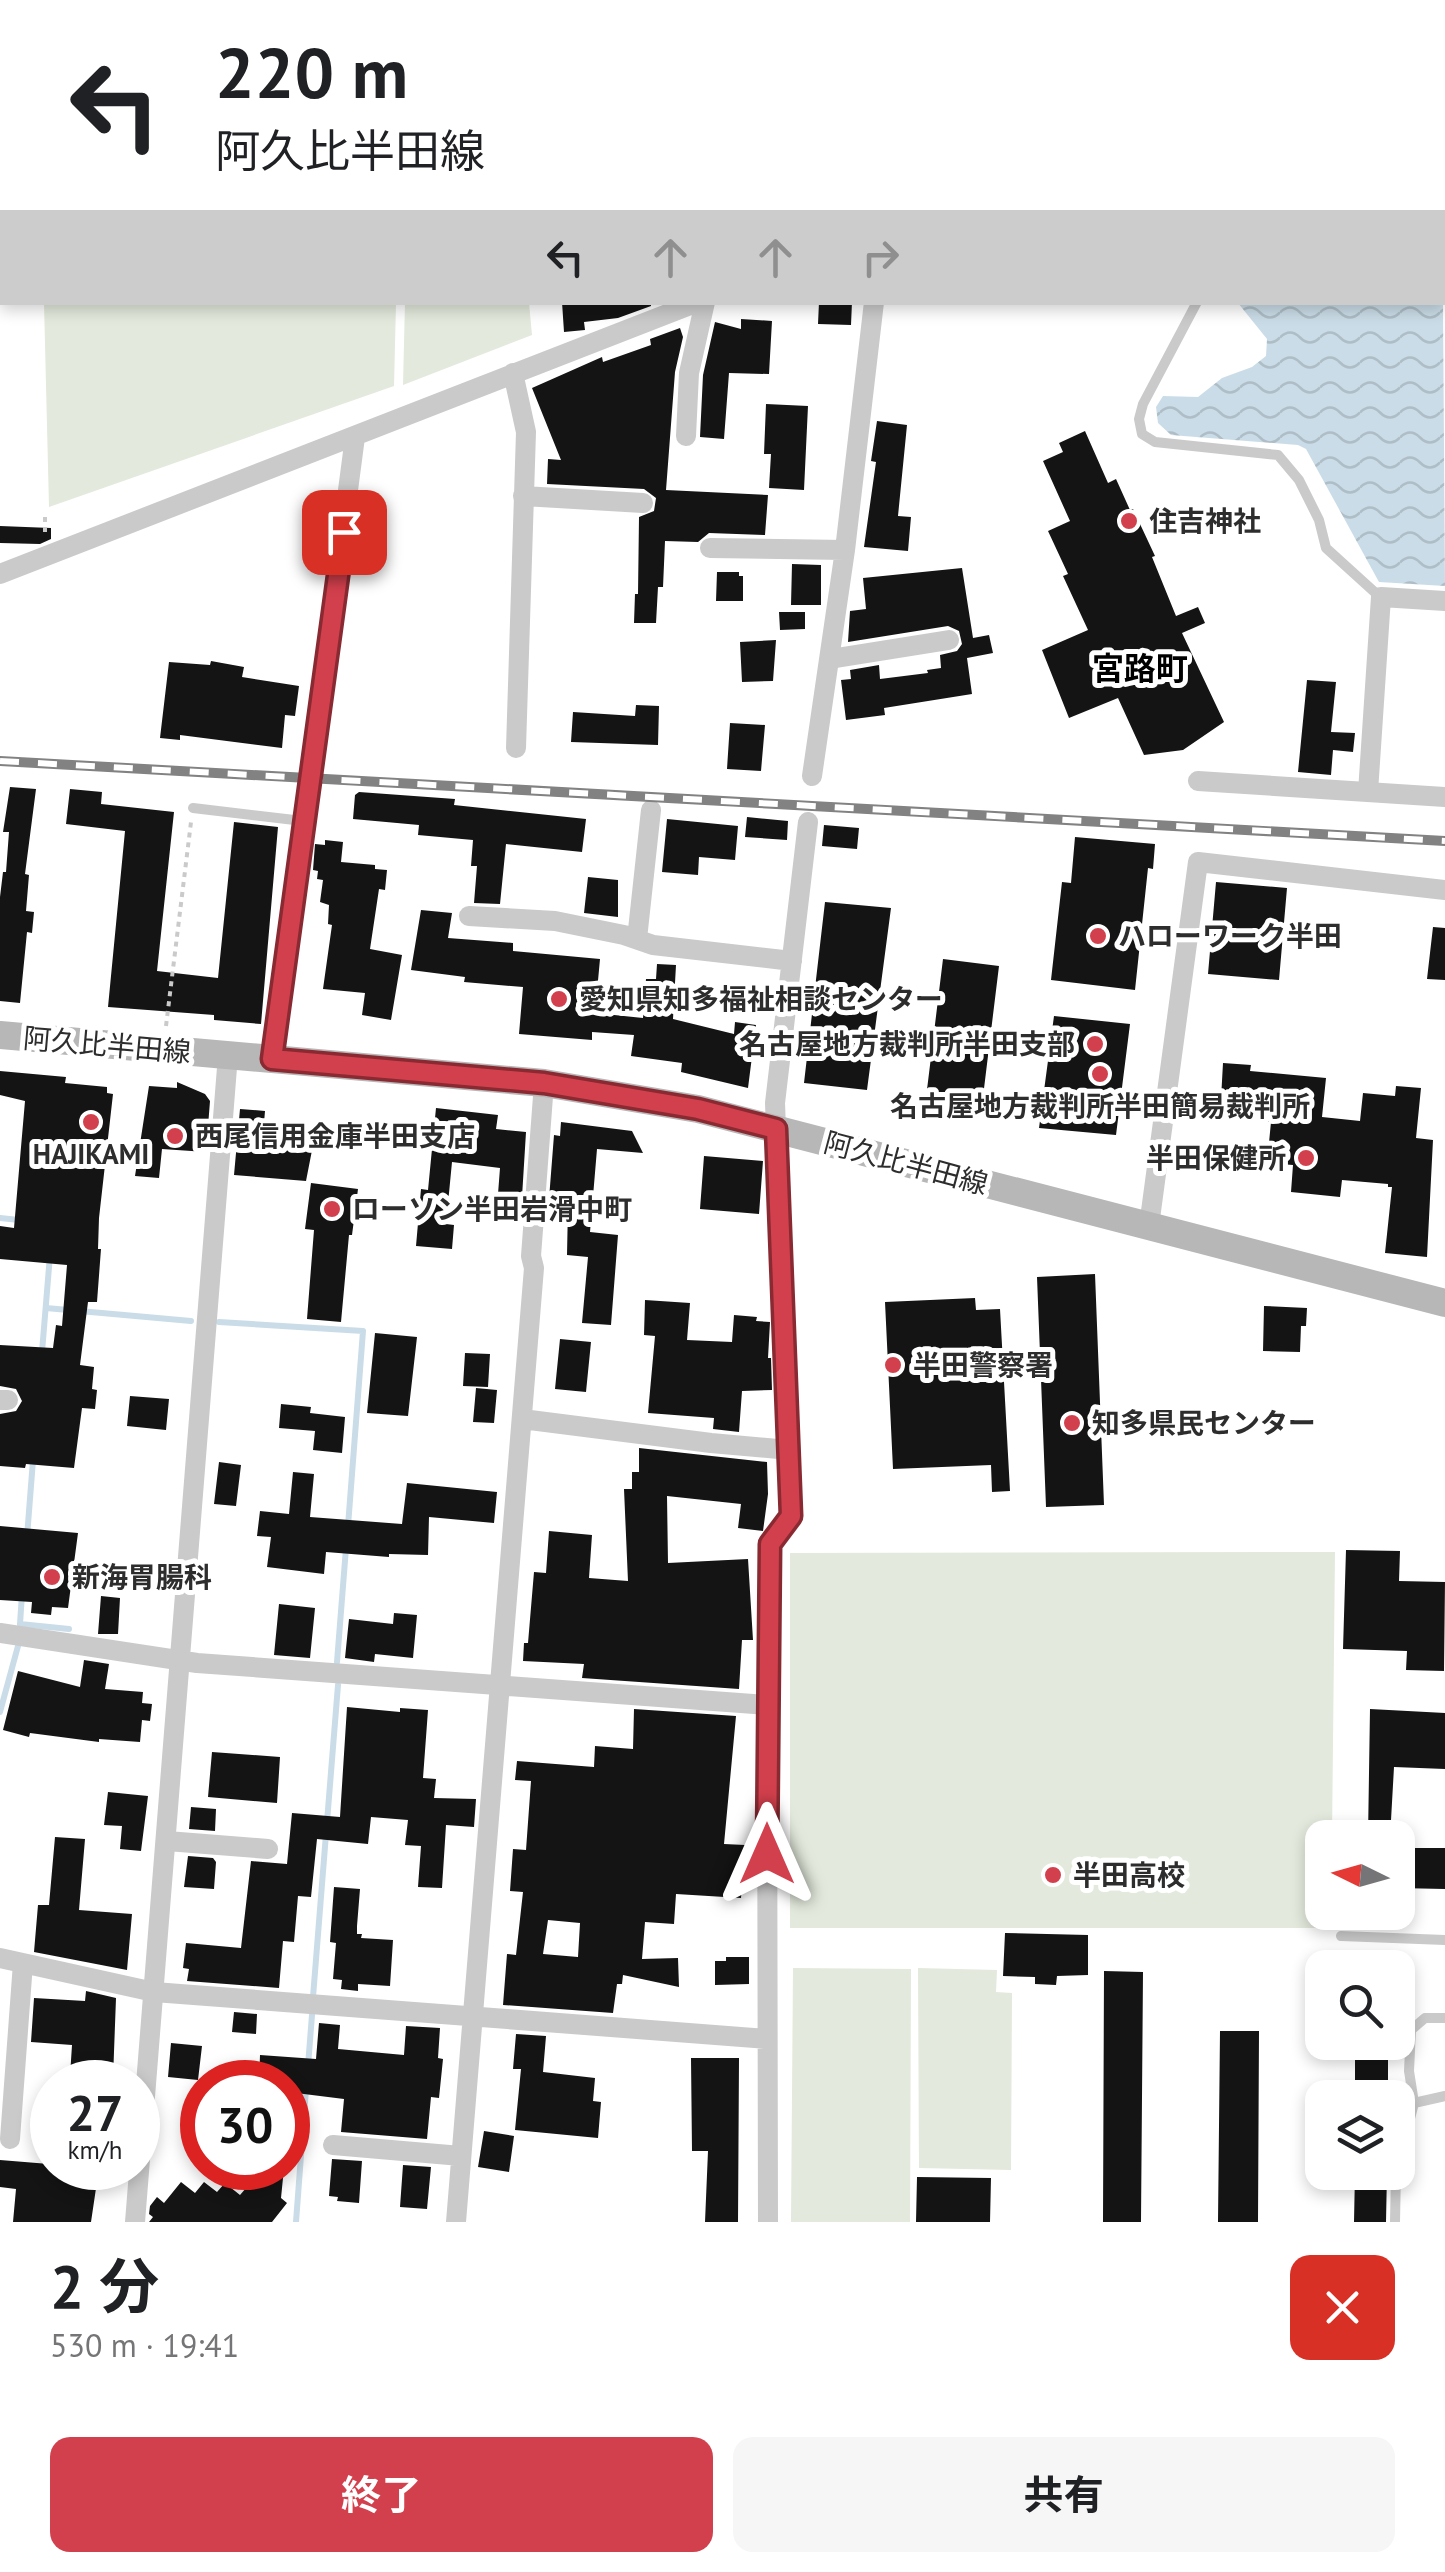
<!DOCTYPE html>
<html lang="ja">
<meta charset="utf-8">
<style>
:root{--surface:#fff;--page:#f6f6f6;--text:#202124;--muted:#757577;--accent:#d3404d}
body{margin:0;font-family:"PT Sans","Noto Sans JP",sans-serif;background:var(--page);color:var(--text);height:100vh;display:flex;flex-direction:column;font-size:38px;white-space:nowrap}
*{box-sizing:border-box;margin:0}
p{font-size:32px;color:var(--muted)}
.icon{flex:none;width:55px;height:55px;fill:none;stroke:currentColor;stroke-width:2;stroke-linecap:round;stroke-linejoin:round}
.map{position:relative;height:2222px;overflow:hidden}
.side{display:flex;flex-direction:column;background:var(--surface);flex:1}
.side>*{flex:none}
.banner{position:absolute;left:0px;top:0px;width:1445px;height:305px;box-shadow:0 5px 15px #0003;background:#fff;color:var(--text);overflow:hidden}
.needle{width:65px;rotate:275deg}
.buttons{position:absolute;left:1305px;top:1820px;display:grid;gap:20px}
.buttons a{display:grid;place-items:center;width:110px;height:110px;border-radius:20px;background:var(--surface);box-shadow:0 5px 15px #0003;font-size:50px}
.speed{position:absolute;left:30px;top:2060px;display:flex;gap:20px;font-size:50px;font-weight:700;text-align:center}
.speed>*{display:grid;place-content:center;width:130px;height:130px;border-radius:50%;background:var(--surface);box-shadow:0 5px 15px #0003;line-height:1}
.speed small{font-size:25px;font-weight:400}
.speed .limit{border:15px solid #d22;background:#fff;color:#111}
.pin{position:absolute;display:grid;place-items:center;width:85px;height:85px;color:#fff;margin:-42px;border-radius:20px;box-shadow:0 5px 15px #0006}
.me{position:absolute;width:110px;margin:-55px;rotate:0deg;stroke-linejoin:round;filter:drop-shadow(0 0 8px #0008)}
.turn{display:flex;align-items:center;gap:35px;height:210px;padding:0 50px;font-size:45px}
.turn .icon{width:130px;height:130px;stroke-width:2.5}
.turn b{display:block;font-size:70px;line-height:85px}
.lanes{display:flex;align-items:center;height:95px;padding:0 50px;background:#0003;justify-content:center;gap:50px;direction:ltr}
.lanes .off{opacity:.35}
.round{display:grid;place-items:center;flex:none;width:105px;height:105px;border-radius:20px;background:var(--page)}
.head{display:flex;align-items:center;justify-content:space-between;height:170px;padding:0 50px}
h1{font-size:60px;font-weight:700;line-height:75px}
.cta{display:flex;gap:20px;margin-top:auto;padding:20px 50px}
.cta a{flex:1;height:115px;border-radius:20px;background:var(--accent);color:#fff;font-size:40px;font-weight:700;line-height:115px;text-align:center}
.cta a+a{background:var(--page);color:var(--text)}
.map>svg:first-child{display:block}
.grass{fill:#e3e9dc}
.water{fill:url(#water-waves)}
.lines{fill:none;stroke-linecap:round;stroke-linejoin:round}
.stream{stroke:#cadce7;stroke-width:6}
.building{fill:#141414;fill-rule:evenodd}
.path{stroke:#cacaca;stroke-width:4;stroke-dasharray:5 5;stroke-linecap:butt}
.service{stroke:#cacaca;stroke-width:10}
.minor{stroke:#cacaca;stroke-width:20}
.secondary{stroke:#b7b7b7;stroke-width:28}
.rail-casing{stroke:#828282;stroke-width:10}
.rail{stroke:#fff;stroke-width:6;stroke-dasharray:19;stroke-linecap:butt}
.route-casing{stroke:#892a32;stroke-width:25}
.route{stroke:#d3404d;stroke-width:18}
.poi-dot{fill:#d3404d;stroke:#fff;stroke-width:4}
.labels{text-anchor:middle;stroke-width:10;stroke-linejoin:round;paint-order:stroke}
.poi-label{font-size:28px;font-weight:bold;fill:#2d2d2d;stroke:#fff;text-anchor:start}
.street-label{font-size:28px;fill:#2d2d2d;stroke:#fff}
.quarter-label{font-size:32px;font-weight:bold;fill:#000;stroke:#fff}
</style>
<div class="map">
<svg width="1445" height="2222" viewBox="0 0 1445 2222">
<defs>
<pattern id="water-waves" width="16" height="10" patternUnits="userSpaceOnUse" patternTransform="scale(2.5)"><rect width="16" height="10" fill="#cadce7"/><path d="M0 5q4-4 8 0t8 0" fill="none" stroke="#aebdc6"/></pattern>
</defs>
<rect width="100%" height="100%" fill="#fff"/>
<!-- grass -->
<path class="grass" d="M44,303H396L394,386L49,507Z
M405,303H529L532,335L403,385Z
M1335,1552L1332,1837L1322,1838V1899L1316,1900V1928H790V1553Z
M793,1968L911,1969L910,2222H791Z
M918,1968L997,1970L996,1992L1012,1993L1011,2170L919,2168Z"/>
<!-- water -->
<path class="water" d="M1442,162L1445,586L1379,582L1306,449L1298,445L1171,435L1158,423L1156,407L1163,396L1198,397L1222,378L1252,367L1266,356L1267,339L1238,303L1442,302Z"/>
<g class="lines">
<!-- stream -->
<path class="stream" d="M1221,2V0
M1442,116H1445
M0,1218L19,1220
M46,1308L191,1321
M219,1322L363,1331L348,1526
M42,1352L50,1255
M27,1537L33,1460
M22,1594L20,1624L69,1629
M337,1662L346,1548
M0,1712L18,1646
M327,1822L338,1685
M313,1997L326,1834
M308,2066L312,2015
M296,2222L306,2089"/>
</g>
<!-- building -->
<path class="building" d="M562,302H651V306L618,318L584,322L585,330L564,332Z
M819,302H852L851,325L818,324Z
M741,319L772,321L769,374L729,373L724,439L700,437L703,375L715,322L741,329Z
M680,328L683,337L675,372L666,490L768,495L765,535L709,533L698,542L665,541L663,587H658L656,623H634L635,594H638L639,517L654,511L656,498L644,489L547,484L548,459L561,460L532,388L602,357L603,362L651,345L650,339Z
M766,404L808,406L804,490L769,488L771,454H764Z
M877,421L907,425L898,516L911,517L908,551L864,547L876,462L871,461Z
M1085,431L1108,483L1116,479L1130,510L1133,509L1155,556L1152,557L1176,616L1198,607L1205,623L1182,633L1224,722L1183,750L1144,755L1118,698L1069,718L1042,650L1088,630L1063,576L1068,574L1048,531L1070,521L1043,461L1063,452L1059,443Z
M0,526L51,528V539L40,544L0,543Z
M792,564L821,565V605H791Z
M962,568L973,638L989,635L993,653L967,658L972,694L884,708L885,715L846,720L841,680L851,679L850,670L879,665L880,679L928,673L927,670L941,668L940,655L957,651L962,644L959,631L948,626L848,642L850,611L866,609L863,578Z
M717,572H739V576H743V601H716Z
M779,612H805V629L780,630Z
M776,640L773,681L742,682L740,642Z
M211,661L244,667L242,677L299,686L295,716L285,715L282,748L180,735V740L160,738L169,662L210,665Z
M1307,680L1336,682L1331,732L1355,733L1353,752L1333,750L1331,775L1298,772Z
M636,705L659,706L658,745L571,742L573,712L635,716Z
M730,723L765,725L761,771L727,769Z
M10,787L36,789L25,874L29,875L26,911L34,912L32,933L27,932L20,1003L0,1001V897L3,872H6L9,832H3Z
M70,789L102,792L101,804L174,812L157,971L218,978L234,822L278,827L261,1024L214,1020V1015L108,1007L125,831L66,824Z
M359,792L455,799L454,805L586,819L582,852L506,844L500,904L474,903L477,866H471L473,840L418,835L419,825L353,819L355,795Z
M747,817L788,821L787,840L745,837Z
M667,819L738,826L735,860L699,857L698,875L662,872Z
M824,825L859,828L857,849L822,846Z
M1075,837L1155,844L1153,869L1148,868L1135,990L1051,980L1062,882L1071,883Z
M325,840L343,842L341,862L375,865V869L387,870L385,890L379,889L370,949L402,955L391,1020L362,1015L365,993L323,989L332,925L328,924L329,905L320,902L323,880L317,879L318,871L313,870L315,844L325,845Z
M588,877L618,880V917L584,913Z
M1216,882L1287,888L1279,980L1208,974Z
M825,902L891,908L867,1090L804,1083Z
M421,910L452,913L448,938L513,943V951L600,959L595,1013L643,1018L646,979H656L657,964L676,965L673,1019L734,1034L735,1022L756,1025L748,1088L681,1072L682,1063L631,1056L634,1035L592,1032V1040L519,1034L523,987L464,982L465,977L411,970Z
M1433,927L1445,928V980L1427,979Z
M943,959L999,966L981,1113L925,1106Z
M1054,1016L1130,1024L1116,1135L1039,1128Z
M1223,1063L1251,1065L1250,1071L1326,1078L1322,1117L1360,1121L1363,1093L1395,1096L1396,1086L1421,1088L1416,1138L1433,1140L1427,1257L1385,1253L1392,1187H1388V1184L1342,1180L1340,1197L1291,1192L1293,1165L1267,1163L1271,1122L1192,1116L1194,1097L1221,1099Z
M0,1071L66,1077L65,1083L107,1087V1093L113,1094L99,1218L98,1249H101L97,1302H88L80,1365L94,1367L92,1389L97,1390L95,1409L82,1408L74,1468L26,1464L25,1468L0,1466V1414L16,1411L22,1401L16,1389L0,1386V1345L53,1348L56,1325L62,1326L67,1265L0,1259V1226L14,1228L25,1101L0,1095Z
M177,1082L205,1094L210,1101L206,1152L162,1149L159,1178L135,1176L149,1086L177,1088Z
M436,1108L498,1115L496,1129L526,1132L522,1197L498,1194L500,1168L452,1162L446,1224L454,1225L452,1249L416,1246L421,1189L428,1190Z
M240,1109L265,1111L263,1135L314,1140L306,1181L234,1175Z
M561,1122L632,1131L643,1153L597,1149L590,1232L618,1235L611,1325L582,1323L588,1257L567,1255L568,1206L554,1205V1200L549,1199L554,1135L560,1136Z
M704,1156L763,1161L759,1214L700,1209Z
M311,1183L358,1189L352,1235H349L341,1322L307,1319L314,1230L305,1229Z
M1095,1274L1104,1505L1046,1507L1037,1277Z
M975,1298L976,1310L1000,1309L1010,1491L992,1492L991,1465L893,1469L885,1302Z
M645,1300L690,1303L687,1340L732,1342L734,1315L757,1317L756,1321L770,1322L768,1358H771L772,1390L742,1391L739,1432L713,1429L714,1418L648,1413L655,1336L644,1335Z
M1264,1306L1307,1308L1306,1326H1301L1300,1352L1263,1351Z
M375,1333L417,1337L408,1416L367,1413Z
M560,1339L591,1342L586,1392L555,1389Z
M465,1353L490,1354L488,1387L463,1386Z
M476,1388L497,1390L494,1423L473,1422Z
M130,1396L169,1399L166,1430L127,1426Z
M281,1404L311,1407L310,1413L345,1417L342,1453L313,1450L315,1431L279,1428Z
M639,1448L767,1462L768,1494L763,1531L738,1528L741,1504L667,1496L668,1563L748,1559L753,1640H742L739,1689L582,1678L584,1664L523,1661L524,1643H528L534,1572L546,1573L549,1531L592,1535L589,1578L628,1581L624,1489H632V1472H639Z
M219,1462L241,1465L236,1506L214,1504Z
M293,1472L314,1474L310,1517L402,1524L407,1483L497,1492L494,1523L429,1517L428,1555L389,1554V1557L326,1552L324,1574L267,1567L271,1537L257,1536L260,1511L289,1514Z
M0,1526L78,1533L68,1608L52,1607L51,1615L31,1613L32,1602L0,1600Z
M1346,1550L1400,1551L1399,1581L1445,1582L1444,1671L1406,1670L1407,1651L1343,1649Z
M101,1596L120,1598L118,1634H98Z
M279,1604L315,1608L310,1658L274,1655Z
M394,1613L417,1615L413,1658L375,1654L374,1662L345,1658L349,1619L393,1624Z
M84,1660L109,1664L105,1689L143,1692L142,1703L152,1704L150,1721L142,1720L140,1742L99,1739V1742L30,1733L29,1737L3,1730L18,1671L80,1687Z
M347,1707L400,1712V1708L428,1710L423,1778L436,1779L434,1798L476,1799L474,1827L446,1825L442,1888L418,1887L421,1846L405,1845L408,1820L371,1817L368,1844L317,1839L311,1897L298,1896L294,1942L283,1941L279,1988L187,1981L189,1969L183,1968L186,1943L241,1948L251,1861L287,1864L292,1813L340,1817Z
M634,1709L736,1716L724,1844L745,1845L741,1898L676,1894L674,1924L645,1922L642,1959L678,1958L679,1987L623,1975L622,1984H617L613,2013L503,2005L507,1954L516,1955L523,1892L510,1891L513,1849L526,1850L531,1781L515,1780L517,1761L594,1767L595,1746L633,1749ZM548,1920L580,1923L578,1957L543,1954Z
M1370,1709L1445,1713V1769L1394,1767L1390,1838H1368Z
M212,1752L280,1757L277,1803L208,1797Z
M108,1792L148,1796L141,1851L120,1849L122,1826L104,1825Z
M191,1807L216,1809L215,1831L189,1829Z
M55,1837L85,1839L79,1910L132,1914L127,1970L34,1952L38,1905H49Z
M1398,1848H1445V1889L1398,1888Z
M188,1856L213,1858L216,1862L214,1889L184,1887Z
M334,1887L360,1889L357,1926V1934H362L361,1938L393,1940L390,1986L358,1984V1991L341,1989L342,1980L333,1979L336,1943L330,1942Z
M1005,1933L1088,1935V1975L1057,1976L1056,1985L1035,1984V1977L1003,1976Z
M726,1957H749V1984L715,1985V1961H726Z
M1104,1971L1143,1972L1141,2222H1103Z
M86,1991L116,1998L113,2079L70,2076L72,2045L31,2042L34,1998L85,2001Z
M234,2012L257,2014L256,2034L232,2032Z
M319,2023L340,2025L338,2049L404,2055L406,2026L440,2028L438,2058L443,2059L439,2098L431,2097L427,2139L341,2132L344,2099L288,2092V2082H259L260,2055L316,2059Z
M1220,2031H1259L1258,2222H1218Z
M516,2034L546,2036L543,2072L595,2078L593,2101L601,2102L598,2138L515,2130L521,2069H513Z
M1355,2042H1388V2098H1355Z
M171,2043L202,2046L198,2080L168,2077Z
M691,2058H739L738,2222H705L708,2151H692Z
M484,2131L514,2136L509,2172L478,2167Z
M332,2159L362,2161L359,2203L337,2201L338,2197L329,2196Z
M0,2160L49,2164V2168H99L91,2222H13L16,2189L0,2187Z
M403,2165L431,2167L427,2209L400,2207Z
M260,2168H284L281,2198L287,2203L272,2222H149L153,2217L149,2214L150,2206L157,2197L164,2203L181,2182L195,2193L204,2182L217,2192L225,2183L240,2195L259,2173Z
M1355,2172H1387L1386,2222H1354Z
M917,2177L991,2178L990,2222H916Z"/>
<g class="lines">
<!-- path -->
<path class="path" d="M1442,96H1445
M45,532V515
M166,1026L191,822"/>
<!-- service -->
<path class="service" d="M1197,302L1143,404L1139,419L1142,434L1155,442L1278,455L1299,480L1319,520L1326,548L1380,597
M193,808L303,821
M1341,1936L1445,1940
M1414,2103L1409,2071L1411,2030L1425,2018H1445
M1398,2165L1414,2103L1445,2096
M1395,2222L1396,2172"/>
<!-- minor -->
<path class="minor" d="M176,0L184,2
M236,2V0
M572,2V0
M903,2V0
M1209,2L1210,0
M1442,146H1445
M513,373L526,432L516,748
M686,436L689,373L705,302
M523,496L643,503
M710,548L845,550
M0,574L698,302
M830,659L949,640
M812,776L845,550L874,302
M1198,781L1445,797
M1368,792L1381,597L1445,601
M469,916L555,921L624,935L653,945L792,961
M637,939L651,810
M273,1059L355,437
M1149,1226L1198,862L1445,890
M0,1400H8
M522,1419L711,1443L789,1450
M0,1633L197,1663L767,1705
M167,1841L268,1849
M0,1958L154,1992L767,2039
M10,2139L23,1963
M333,2145L461,2156
M135,2222L228,1055
M456,2222L534,1268L531,1256L544,1083
M768,2222L767,1705L770,1544L791,1516L775,1103L808,822"/>
<!-- secondary -->
<path class="secondary" d="M0,1035L544,1083L698,1109L1445,1303"/>
<defs>
<path id="rail" d="M0,761L1445,841"/>
</defs>
<!-- rail casing -->
<use href="#rail" class="rail-casing"/>
<!-- rail -->
<use href="#rail" class="rail"/>
</g>
<g class="lines">
<defs>
<path id="route" d="M344,532L272,1059L544,1083L698,1109L776,1129L791,1516L770,1544L767,1854"/>
</defs>
<!-- route casing -->
<use href="#route" class="route-casing"/>
<!-- route -->
<use href="#route" class="route"/>
</g>
<!-- markers -->
<g class="poi-dot">
<circle cx="1129" cy="521" r="10"/>
<circle cx="1098" cy="936" r="10"/>
<circle cx="559" cy="999" r="10"/>
<circle cx="1095" cy="1044" r="10"/>
<circle cx="1100" cy="1074" r="10"/>
<circle cx="91" cy="1122" r="10"/>
<circle cx="175" cy="1136" r="10"/>
<circle cx="1306" cy="1158" r="10"/>
<circle cx="332" cy="1209" r="10"/>
<circle cx="893" cy="1365" r="10"/>
<circle cx="1072" cy="1423" r="10"/>
<circle cx="52" cy="1577" r="10"/>
<circle cx="1053" cy="1875" r="10"/>
</g>
<g class="labels">
<!-- poi labels -->
<g class="poi-label">
<text x="1149" y="531">住吉神社</text>
<text x="1118" y="946">ハローワーク半田</text>
<text x="579" y="1009">愛知県知多福祉相談センター</text>
<text x="1075" y="1054" text-anchor="end">名古屋地方裁判所半田支部</text>
<text x="1100" y="1116" text-anchor="middle">名古屋地方裁判所半田簡易裁判所</text>
<text x="195" y="1146">西尾信用金庫半田支店</text>
<text x="91" y="1164" text-anchor="middle">HAJIKAMI</text>
<text x="1286" y="1168" text-anchor="end">半田保健所</text>
<text x="352" y="1219">ローソン半田岩滑中町</text>
<text x="913" y="1375">半田警察署</text>
<text x="1092" y="1433">知多県民センター</text>
<text x="72" y="1587">新海胃腸科</text>
<text x="1073" y="1885">半田高校</text>
</g>
<!-- street labels -->
<g class="street-label">
<text transform="translate(107 1045) rotate(5)" y="10">阿久比半田線</text>
<text transform="translate(906 1163) rotate(15)" y="10">阿久比半田線</text>
</g>
<!-- quarter labels -->
<g class="quarter-label">
<text x="1140" y="680">宮路町</text>
</g>
</g>
</svg>
<div class="buttons">
<a><svg class="needle" viewBox="-14 -14 28 28"><path d="M0-13l5 13h-10z" fill="#e53935"/><path d="M0 13l5-13h-10z" fill="#757577"/></svg></a>
<a><svg class="icon" aria-label="search" viewBox="0 0 24 24"><circle cx="10" cy="10" r="6"/><path d="M15 15l6 6"/></svg></a>
<a><svg class="icon" aria-label="layers" viewBox="0 0 24 24"><path d="M12 4l9 5-9 5-9-5zM3 14l9 5 9-5"/></svg></a>
</div>
<div class="speed"><div>27<small>km/h</small></div><div class="limit">30</div></div>
<div class="pin" style="left:344px;top:532px;background:#d93025"><svg class="icon" aria-label="arrive" viewBox="0 0 24 24"><path d="M6 21V4h12l-3 4 3 4H6"/></svg></div>
<svg class="me" style="left:767px;top:1854px" viewBox="-20 -20 40 40"><path d="M0-17L14 15 0 8-14 15z" fill="#d3404d" stroke="#fff" stroke-width="4"/></svg>
<div class="banner">
<div class="turn"><svg class="icon" aria-label="left" viewBox="0 0 24 24"><path d="M17 20v-9H6M10 6l-5 5 5 5"/></svg><div><b>220 m</b>阿久比半田線</div></div>
<div class="lanes"><svg class="icon" aria-label="left" viewBox="0 0 24 24"><path d="M17 20v-9H6M10 6l-5 5 5 5"/></svg><svg class="icon off" aria-label="ahead" viewBox="0 0 24 24"><path d="M12 20V5M6 11l6-6 6 6"/></svg><svg class="icon off" aria-label="ahead" viewBox="0 0 24 24"><path d="M12 20V5M6 11l6-6 6 6"/></svg><svg class="icon off" aria-label="right" viewBox="0 0 24 24"><path d="M7 20v-9h11M14 6l5 5-5 5"/></svg></div>
</div>
</div>
<section class="side">
<div class="head"><div><h1>2 分</h1><p>530 m · 19:41</p></div><a class="round" style="background:#d93025;color:#fff"><svg class="icon" aria-label="close" viewBox="0 0 24 24"><path d="M6 6l12 12M18 6L6 18"/></svg></a></div>
<div class="cta"><a>終了</a><a>共有</a></div>
</section>
